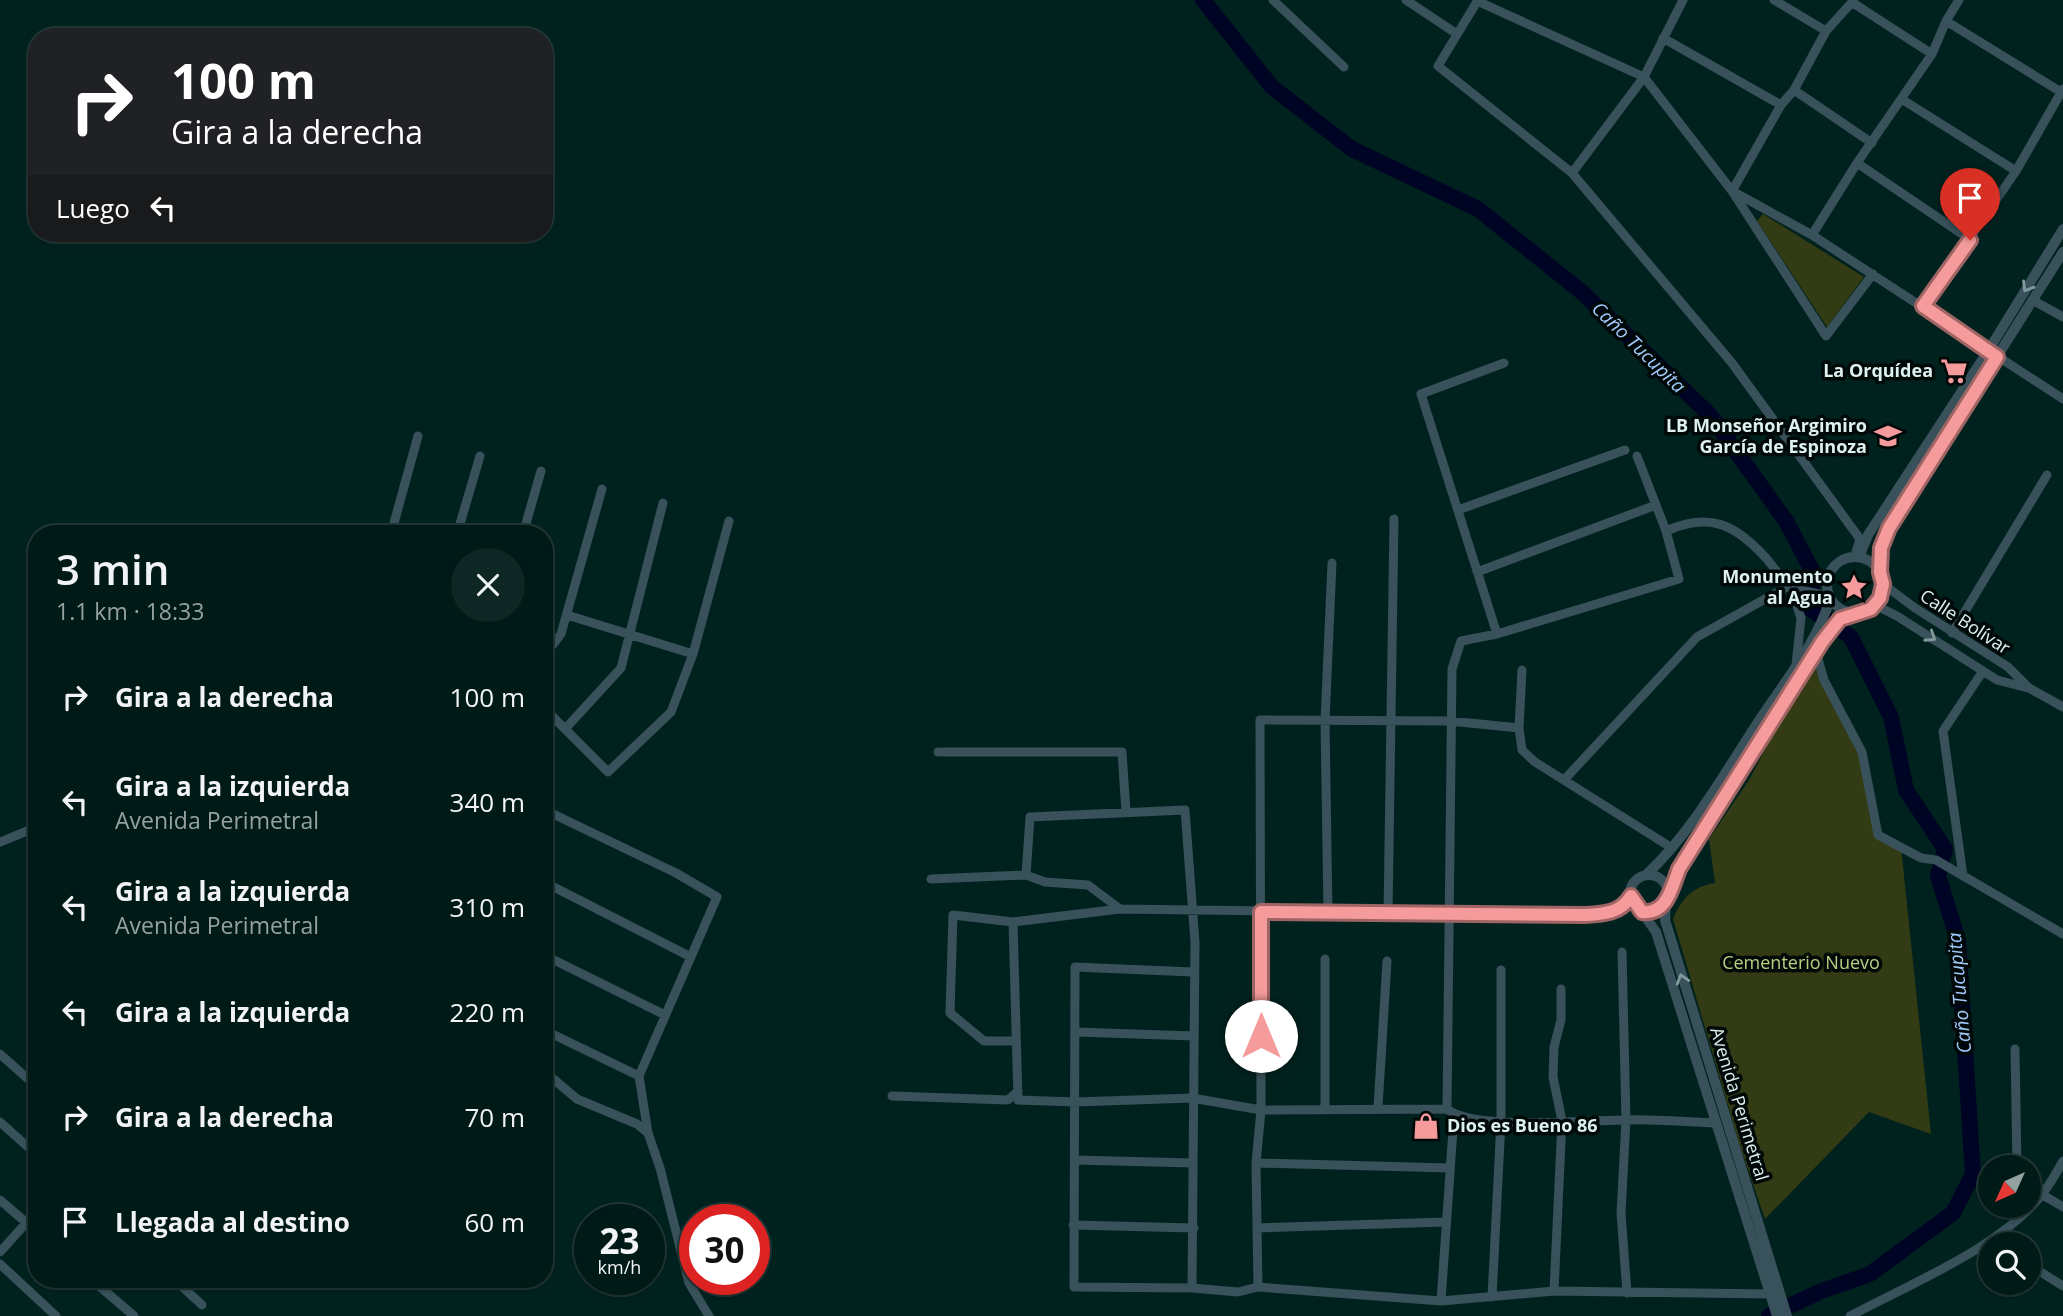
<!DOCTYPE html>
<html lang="es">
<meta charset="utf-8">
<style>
:root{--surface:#001a17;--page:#0e2724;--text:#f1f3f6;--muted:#95a1a1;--line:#223836}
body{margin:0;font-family:"Open Sans",sans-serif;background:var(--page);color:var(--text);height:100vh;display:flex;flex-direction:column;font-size:26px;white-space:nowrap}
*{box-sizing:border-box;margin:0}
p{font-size:23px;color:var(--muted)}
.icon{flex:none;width:38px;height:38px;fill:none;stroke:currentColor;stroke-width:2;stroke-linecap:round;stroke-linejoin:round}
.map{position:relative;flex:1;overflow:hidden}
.side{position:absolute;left:28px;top:525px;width:525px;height:763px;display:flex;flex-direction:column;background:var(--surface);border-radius:28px;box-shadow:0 2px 5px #0004,0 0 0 2px var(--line)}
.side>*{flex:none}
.banner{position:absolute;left:28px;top:28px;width:525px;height:214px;border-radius:28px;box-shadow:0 2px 5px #0004,0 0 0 2px var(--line);background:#202124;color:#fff;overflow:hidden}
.needle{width:46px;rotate:225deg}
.controls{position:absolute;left:1978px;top:1155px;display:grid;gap:14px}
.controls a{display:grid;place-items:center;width:63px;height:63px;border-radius:50%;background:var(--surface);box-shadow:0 2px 5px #0004,0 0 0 2px var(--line);font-size:35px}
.speed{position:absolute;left:574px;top:1204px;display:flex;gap:14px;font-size:35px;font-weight:700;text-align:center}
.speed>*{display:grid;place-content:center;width:91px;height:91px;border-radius:50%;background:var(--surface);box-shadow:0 2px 5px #0004,0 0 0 2px var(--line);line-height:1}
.speed small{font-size:18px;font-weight:400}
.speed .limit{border:10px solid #d22;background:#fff;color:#111}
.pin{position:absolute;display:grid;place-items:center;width:60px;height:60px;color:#fff;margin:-72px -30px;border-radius:50% 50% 50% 0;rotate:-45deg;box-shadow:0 0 7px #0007}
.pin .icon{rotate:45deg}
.me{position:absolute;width:77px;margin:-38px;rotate:0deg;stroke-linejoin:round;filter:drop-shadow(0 0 5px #0008)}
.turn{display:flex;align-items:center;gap:24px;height:147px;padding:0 28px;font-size:32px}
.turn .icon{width:91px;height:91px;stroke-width:2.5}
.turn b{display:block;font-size:49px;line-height:60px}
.then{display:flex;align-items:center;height:66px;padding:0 28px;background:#0003;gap:14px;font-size:26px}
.round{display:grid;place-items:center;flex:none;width:74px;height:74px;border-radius:37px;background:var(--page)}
.overview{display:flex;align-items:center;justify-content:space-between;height:119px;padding:0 28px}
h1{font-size:42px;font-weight:600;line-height:52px}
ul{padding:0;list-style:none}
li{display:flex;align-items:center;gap:21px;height:105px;padding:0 28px}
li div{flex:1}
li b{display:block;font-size:26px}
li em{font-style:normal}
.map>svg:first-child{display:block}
.green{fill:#323b13}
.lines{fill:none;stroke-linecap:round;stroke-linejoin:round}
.river{stroke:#000424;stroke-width:16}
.minor{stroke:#38515a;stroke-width:9}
.tertiary{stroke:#38515a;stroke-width:10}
.oneway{stroke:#82999d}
.route-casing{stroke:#9f6565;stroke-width:18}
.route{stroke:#f59b9b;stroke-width:12}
.labels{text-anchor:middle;stroke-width:7;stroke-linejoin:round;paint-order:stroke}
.poi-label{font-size:18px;font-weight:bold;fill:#ddf1ee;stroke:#000908;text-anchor:end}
.street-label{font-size:18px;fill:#ddf1ee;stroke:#000908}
.park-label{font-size:18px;fill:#bacf80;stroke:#000908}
.water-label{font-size:19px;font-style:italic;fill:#a1c9fc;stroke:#000908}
</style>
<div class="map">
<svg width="2063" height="1316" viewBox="0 0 2063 1316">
<rect width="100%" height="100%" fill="#00221f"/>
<!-- green -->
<path class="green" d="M1763,214L1864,277L1827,327L1757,221Z
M1816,652L1818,663L1862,752L1878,835L1901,847L1931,1134L1869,1112L1765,1219L1739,1143L1673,919C1682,898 1692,887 1715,883L1709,839L1749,780Z"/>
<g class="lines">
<!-- river -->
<path class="river" d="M1203,0L1272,87L1352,149L1478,209L1583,293L1710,415L1786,521L1814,574L1809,608L1851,637L1891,717L1906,790L1945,849L1938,876L1958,940L1973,1174L1953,1213L1870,1274L1819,1292L1769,1316"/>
<!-- minor -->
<path class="minor" d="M1273,0L1344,67
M1406,0L1457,34
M1478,0L1438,66L1572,173L1732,363L1860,539L1855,555
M1774,0L1826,31
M1477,1L1644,77L1732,191L1826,336L1873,274
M1853,3L1932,54
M1946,21L2061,92
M1663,38L1781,105
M1794,90L1872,143
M1903,100L2016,171
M1857,163L1971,240
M1572,173L1644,77L1683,0
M1732,191L1781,105L1794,90L1826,31L1854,0
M1734,192L1812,235L2063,399
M1812,235L1857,163L1932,54L1946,21L1959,0
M2034,301L2063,317
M1923,306L2016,171L2063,89
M1458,510L1625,450
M1666,531C1710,512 1735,524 1766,558C1774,567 1781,580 1792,586C1803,592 1817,593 1829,596
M391,534L418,436
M457,534L480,456
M523,534L541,471
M1477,572L1656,505
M1883,584L1915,608L2008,667L2029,688L2063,707
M1871,609L1881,608L1897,616L1997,680L2028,688
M567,615L693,654
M1952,633L2047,475
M1497,634L1421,394L1504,363
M1816,652L1824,680L1862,752L1878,835L1921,858L1936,860L2063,934
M544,656L561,634L602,489
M1522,670L1519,728L1522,750L1535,762L1672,848
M544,708L608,772L671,712L693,654L729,521
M565,729L621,668L663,503
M544,734L554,718
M938,752H1122L1126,812
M1564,780L1697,637L1790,585L1801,618L1796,665
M544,825L551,813L676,873L717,897L639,1076L648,1133
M0,842L37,827
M1026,875L1030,817L1185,810L1195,942L1192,1288
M1963,876L1943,731L1983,671
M931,879L1026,875L1045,882L1088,885L1120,909L1013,922L1018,1100L1075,1102L1192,1098L1261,1110L1447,1109C1472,1131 1587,1120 1624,1120C1655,1119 1686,1122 1716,1123
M544,882L691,957
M1120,909L1585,915C1604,914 1621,914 1631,896
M1328,913L1325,721L1332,563
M1388,914L1394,519
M1013,922L953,915L950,1013L984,1041H1016
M1622,952L1626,1120L1621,1213L1627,1293
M544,955L665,1015
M1325,959V1108
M1193,972L1075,967L1074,1287L1192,1288L1238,1292L1258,1287L1441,1301L1554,1291L1770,1294
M544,1030L639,1076
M1075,1032L1194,1036
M2015,1049L2017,1167
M0,1054L37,1087
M544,1071L577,1099L637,1124L648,1133L660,1168L689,1283L709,1316
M892,1096L1008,1100L1018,1091
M1378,1107L1387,961
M1447,1109L1452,669L1461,641L1497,634L1679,579L1666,531L1637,456
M0,1122L37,1155
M1075,1160L1193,1163
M1256,1163L1450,1168
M2028,1186L2063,1207
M0,1200L37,1232
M1073,1225L1194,1228
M1257,1228L1446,1222
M0,1252L37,1211
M0,1264L56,1316
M2028,1264L2063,1286
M91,1279L134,1316
M174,1279L202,1305
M1258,1287L1256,1163L1261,1110L1260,720L1450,721L1519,728
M1554,1291L1562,1121L1553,1077L1554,1047L1561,1020V989
M1492,1297L1501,1121V970
M1441,1301L1454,1115
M1850,1316C1908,1285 2004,1246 2043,1193C2051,1183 2057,1172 2063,1161"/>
<!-- tertiary -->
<path class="tertiary" d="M1827 585a28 28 0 1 1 56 0a28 28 0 1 1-56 0Z
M1859,557L1868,535L1988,351L2063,229
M1880,572L1881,548L1889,528L2063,252
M1646,875C1693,831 1725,772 1760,719C1785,681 1817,643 1830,599
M1630 894a19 19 0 1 1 38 0a19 19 0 1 1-38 0Z
M1668,894L1679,869L1822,642L1840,619L1860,613
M1666,901L1665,920L1787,1316
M1642,912L1656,932L1777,1316"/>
</g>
<!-- one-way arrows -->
<defs><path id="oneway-chevron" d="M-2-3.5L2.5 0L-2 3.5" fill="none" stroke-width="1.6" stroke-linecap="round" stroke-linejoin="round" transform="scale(1.75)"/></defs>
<g class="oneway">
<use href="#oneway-chevron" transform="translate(2027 287) rotate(121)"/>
<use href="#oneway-chevron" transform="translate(1931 637) rotate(33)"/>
<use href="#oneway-chevron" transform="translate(1682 979) rotate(-107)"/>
</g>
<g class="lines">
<defs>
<path id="route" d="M1261,1036V912L1585,915C1604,914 1621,913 1631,896L1642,912C1667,915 1672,887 1679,869L1822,642L1840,619L1871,609L1880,598L1883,584L1880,572L1881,548L1889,528L1997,357L1923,306L1970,240"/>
</defs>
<!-- route casing -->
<use href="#route" class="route-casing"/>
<!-- route -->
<use href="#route" class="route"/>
</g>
<!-- icons -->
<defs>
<symbol id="supermarket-bare" viewBox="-9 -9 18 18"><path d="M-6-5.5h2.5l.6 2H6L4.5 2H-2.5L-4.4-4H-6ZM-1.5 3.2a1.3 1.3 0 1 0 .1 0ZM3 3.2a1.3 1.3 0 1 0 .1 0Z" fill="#f59b9b" stroke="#000908" stroke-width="2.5" paint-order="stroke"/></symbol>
<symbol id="school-bare" viewBox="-9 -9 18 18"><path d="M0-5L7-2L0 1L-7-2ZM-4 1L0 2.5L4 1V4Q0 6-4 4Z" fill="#f59b9b" stroke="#000908" stroke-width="2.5" paint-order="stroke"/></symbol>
<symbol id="sight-bare" viewBox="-9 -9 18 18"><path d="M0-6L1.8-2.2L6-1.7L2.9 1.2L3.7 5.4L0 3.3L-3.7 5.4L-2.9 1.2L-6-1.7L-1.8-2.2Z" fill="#f59b9b" stroke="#000908" stroke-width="2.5" paint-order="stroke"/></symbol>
<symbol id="shop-bare" viewBox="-9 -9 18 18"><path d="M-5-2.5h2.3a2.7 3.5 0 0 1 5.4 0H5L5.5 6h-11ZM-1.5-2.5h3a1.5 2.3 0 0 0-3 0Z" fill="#f59b9b" stroke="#000908" stroke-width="2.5" paint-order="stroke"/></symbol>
</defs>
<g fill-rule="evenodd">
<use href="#supermarket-bare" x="1935" y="352" width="38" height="38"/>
<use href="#school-bare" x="1869" y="417" width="38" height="38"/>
<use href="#sight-bare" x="1835" y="568" width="38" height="38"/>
<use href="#shop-bare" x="1407" y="1107" width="38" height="38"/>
</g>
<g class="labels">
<!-- poi labels -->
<g class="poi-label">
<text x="1933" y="377">La Orquídea</text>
<text x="1867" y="432">LB Monseñor Argimiro<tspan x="1867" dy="21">García de Espinoza</tspan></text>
<text x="1833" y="583">Monumento<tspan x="1833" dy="21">al Agua</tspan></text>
<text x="1447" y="1132" text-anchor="start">Dios es Bueno 86</text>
</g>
<!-- street labels -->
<g class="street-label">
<text transform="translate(1965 622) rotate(33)" y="6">Calle Bolívar</text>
<text transform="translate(1739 1104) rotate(73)" y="6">Avenida Perimetral</text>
</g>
<!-- park labels -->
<g class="park-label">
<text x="1801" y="969">Cementerio Nuevo</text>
</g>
<!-- water labels -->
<g class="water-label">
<text transform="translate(1639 347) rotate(44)" y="7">Caño Tucupita</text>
<text transform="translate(1959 993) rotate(-95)" y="7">Caño Tucupita</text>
</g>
</g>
</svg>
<div class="controls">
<a><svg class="needle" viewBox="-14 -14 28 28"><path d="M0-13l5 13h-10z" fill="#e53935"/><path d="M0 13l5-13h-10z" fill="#95a1a1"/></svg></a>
<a><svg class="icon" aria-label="search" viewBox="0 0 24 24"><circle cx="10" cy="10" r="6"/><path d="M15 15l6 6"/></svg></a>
</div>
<div class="speed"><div>23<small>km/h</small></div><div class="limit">30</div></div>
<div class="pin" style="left:1970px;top:240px;background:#d93025"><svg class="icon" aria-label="arrive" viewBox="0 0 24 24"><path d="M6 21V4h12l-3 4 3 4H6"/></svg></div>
<svg class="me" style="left:1261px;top:1036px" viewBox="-20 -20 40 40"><circle r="19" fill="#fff"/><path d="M0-13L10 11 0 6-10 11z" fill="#f59b9b"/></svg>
<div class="banner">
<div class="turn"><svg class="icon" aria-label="right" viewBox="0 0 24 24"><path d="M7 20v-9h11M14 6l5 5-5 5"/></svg><div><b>100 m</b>Gira a la derecha</div></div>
<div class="then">Luego<svg class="icon" aria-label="left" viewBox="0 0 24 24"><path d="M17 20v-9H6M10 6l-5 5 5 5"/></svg></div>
</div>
<section class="side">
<div class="overview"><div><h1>3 min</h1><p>1.1 km · 18:33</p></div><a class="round"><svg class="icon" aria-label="close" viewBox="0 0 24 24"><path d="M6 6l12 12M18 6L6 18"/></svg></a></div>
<ul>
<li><svg class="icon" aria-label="right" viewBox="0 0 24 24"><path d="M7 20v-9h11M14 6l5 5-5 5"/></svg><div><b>Gira a la derecha</b></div><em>100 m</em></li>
<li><svg class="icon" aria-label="left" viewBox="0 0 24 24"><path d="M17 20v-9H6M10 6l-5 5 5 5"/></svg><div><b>Gira a la izquierda</b><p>Avenida Perimetral</p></div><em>340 m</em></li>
<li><svg class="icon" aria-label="left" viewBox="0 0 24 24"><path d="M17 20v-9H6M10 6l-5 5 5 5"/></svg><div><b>Gira a la izquierda</b><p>Avenida Perimetral</p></div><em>310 m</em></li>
<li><svg class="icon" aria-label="left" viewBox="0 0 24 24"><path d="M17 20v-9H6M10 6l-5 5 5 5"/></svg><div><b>Gira a la izquierda</b></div><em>220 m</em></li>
<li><svg class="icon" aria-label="right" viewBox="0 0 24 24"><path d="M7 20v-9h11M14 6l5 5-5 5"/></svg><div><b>Gira a la derecha</b></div><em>70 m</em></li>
<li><svg class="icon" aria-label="arrive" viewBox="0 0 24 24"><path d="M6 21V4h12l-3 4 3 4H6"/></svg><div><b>Llegada al destino</b></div><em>60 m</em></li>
</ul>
</section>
</div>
